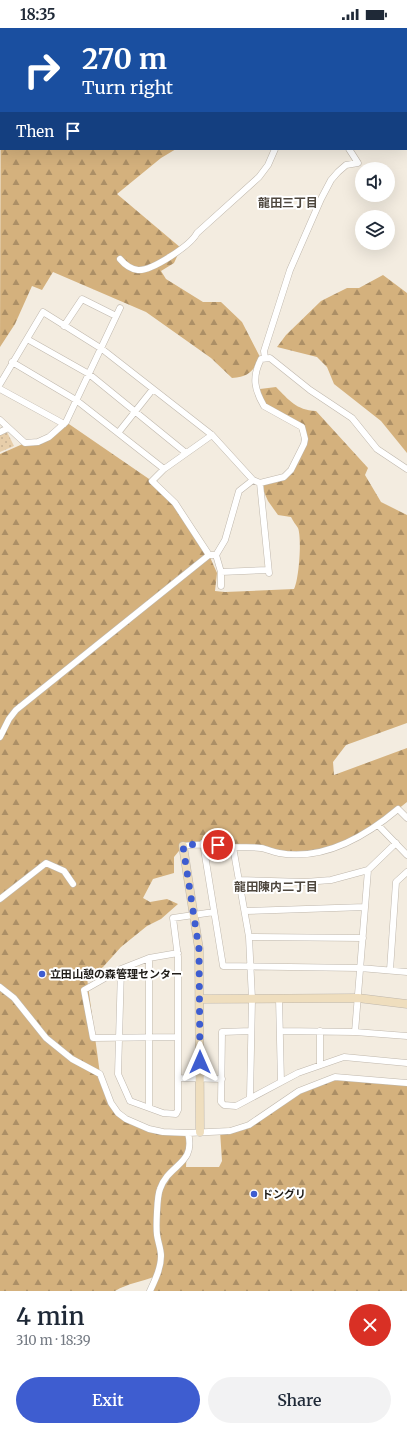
<!DOCTYPE html>
<meta charset="utf-8">
<style>
:root{--surface:#fff;--page:#f2f2f3;--text:#1f2937;--muted:#747a83;--accent:#3e5dd0}
body{margin:0;font-family:Merriweather,"Noto Sans JP",serif;background:var(--page);color:var(--text);height:100vh;display:flex;flex-direction:column;font-size:15px;white-space:nowrap}
*{box-sizing:border-box;margin:0}
p{font-size:13px;color:var(--muted)}
.icon{flex:none;width:22px;height:22px;fill:none;stroke:currentColor;stroke-width:2;stroke-linecap:round;stroke-linejoin:round}
.map{position:relative;height:1263px;overflow:hidden}
.details{display:flex;flex-direction:column;background:var(--surface);flex:1}
.details>*{flex:none}
.hud{position:absolute;left:0px;top:0px;width:407px;height:122px;box-shadow:0 4px 16px #0002;background:#1a4fa0;color:#fff;overflow:hidden}
.buttons{position:absolute;left:355px;top:134px;display:grid;gap:8px}
.buttons a{display:grid;place-items:center;width:40px;height:40px;border-radius:50%;background:var(--surface);box-shadow:0 4px 16px #0002;font-size:20px}
.pin{position:absolute;display:grid;place-items:center;width:34px;height:34px;color:#fff;margin:-17px;border:2px solid #fff;border-radius:50%;box-shadow:0 1px 4px #0007}
.me{position:absolute;width:44px;margin:-22px;rotate:0deg;stroke-linejoin:round;filter:drop-shadow(0 0 3px #0008)}
.turn{display:flex;align-items:center;gap:14px;height:84px;padding:0 16px;font-size:18px}
.turn .icon{width:52px;height:52px;stroke-width:2.5}
.turn b{display:block;font-size:28px;line-height:34px}
.then{display:flex;align-items:center;height:38px;padding:0 16px;background:#0003;gap:8px;font-size:15px}
.round{display:grid;place-items:center;flex:none;width:42px;height:42px;border-radius:21px;background:var(--page)}
.headline{display:flex;align-items:center;justify-content:space-between;height:68px;padding:0 16px}
h1{font-size:24px;font-weight:600;line-height:30px}
.cta{display:flex;gap:8px;margin-top:auto;padding:8px 16px}
.cta a{flex:1;height:46px;border-radius:24px;background:var(--accent);color:#fff;font-size:16px;font-weight:600;line-height:46px;text-align:center}
.cta a+a{background:var(--page);color:var(--text)}
.status{display:flex;justify-content:space-between;align-items:center;height:28px;padding:0 20px;background:var(--surface);direction:ltr}
.status svg{height:11px;fill:currentColor}
.map>svg:first-child{display:block}
.green{fill:url(#green-dots)}
.forest{fill:url(#forest-firs)}
.lines{fill:none;stroke-linecap:round;stroke-linejoin:round}
.street-casing{stroke:#bfb7ac;stroke-width:7}
.secondary-casing{stroke:#bfb7ac;stroke-width:9}
.street{stroke:#fff;stroke-width:6}
.secondary{stroke:#efdebe;stroke-width:8}
.route{stroke:#3e5dd0;stroke-width:7;stroke-dasharray:0 12.6}
.poi-dot{fill:#3e5dd0;stroke:#fff;stroke-width:1.5}
.labels{text-anchor:middle;stroke-width:4;stroke-linejoin:round;paint-order:stroke}
.poi-label{font-size:11px;font-weight:bold;fill:#201d19;stroke:#fff;text-anchor:start}
.neighbourhood-label{font-size:12px;font-weight:bold;fill:#4e473e;stroke:#fff}
</style>
<div class="status"><b>18:35</b><svg viewBox="0 0 49 12"><path d="M0 12V9h3v3zM5 12V6h3v6zM10 12V3h3v9zM15 12V0h3v12zM26 1h20v11H26zM47 4h2v5h-2z"/></svg></div>
<div class="map">
<svg width="407" height="1263" viewBox="0 0 407 1263">
<defs>
<pattern id="green-dots" width="8" height="8" patternUnits="userSpaceOnUse"><rect width="8" height="8" fill="#e7ceaa"/><path d="M2 2h.1M6 6h.1" fill="none" stroke="#c6b092" stroke-width="1.8" stroke-linecap="round"/></pattern>
<pattern id="forest-firs" width="22" height="20" patternUnits="userSpaceOnUse"><rect width="22" height="20" fill="#d4b17d"/><path d="M5 1l3.5 6h-7zM16 11l3.5 6h-7z" fill="#ac8f66"/></pattern>
</defs>
<rect width="100%" height="100%" fill="#f3ece0"/>
<!-- green -->
<path class="green" d="M7,404L14,418L0,424V407Z"/>
<!-- forest -->
<path class="forest" d="M16,0H334L14,1Z
M1,8V121H176L161,130L117,166L181,220L174,235L161,243L166,251L203,274H221L242,294L261,331C251,344 249,349 232,350L211,330L146,284L53,244L42,262L32,258L15,296L0,319Z
M383,247L407,265V425L381,393L334,356L327,339L317,329L277,319L286,307L321,273L347,260H359Z
M276,359C289,372 296,382 316,383L368,440L365,447L381,474L407,487V695L346,717L333,734L334,747L407,720V774L378,797L328,822L291,826L261,820L183,818L174,829V845L153,851L143,870L150,874L167,871L178,876L161,891L147,898L121,919L103,939L87,950L100,1046L118,1085L143,1100L188,1105L186,1139H219L222,1133L220,1103L248,1098L280,1074L335,1049L407,1055V1263H150L156,1248C142,1254 128,1255 115,1263H0V426L25,415L38,414L66,394L152,453L167,467L209,527L217,545L215,563L225,564L294,561C299,552 302,510 298,500C296,497 293,493 291,489L278,487L268,473L260,455L284,449L304,416L301,399L260,372V361Z"/>
<g class="lines">
<defs>
<path id="street" d="M7,1L9,0
M0,5L1,4
M120,231C125,237 130,241 138,242C152,243 191,217 197,205L259,149L268,137L275,121
M64,298L82,271L116,288
M27,311L89,346L186,425
M265,330L264,323L290,242L321,171L331,152L338,144L346,137L358,135L349,121
M12,334L76,372L164,441
M0,356L43,284L102,321L212,407L253,452L260,455L284,449L291,442L304,416L305,411L302,399L264,378C254,361 252,349 261,331L270,330L310,362L352,390L377,421L407,441
M0,361L64,396
M0,392L25,415L38,414L49,409L66,394L120,280
M0,404L8,400
M118,405L153,361
M260,455L269,545
M209,527L175,475L152,453L164,441L212,407
M216,527L225,512L239,463L253,452
M221,544L268,542
M0,709L9,691L16,682L209,527H216L221,544V558
M378,797L407,827
M203,815L223,938L360,940L407,944
M183,818C203,815 215,817 234,819C243,819 252,819 261,820C267,821 273,824 279,825C323,833 366,808 398,781L407,790
M233,819L249,909L252,971L250,1069
M239,852L305,854L331,852L368,842L396,815
M0,871L46,835L64,843L73,856
M245,883L365,879
M249,909L363,910
M178,925L149,930L121,941L84,962L93,1010L178,1009
M121,941L118,1046L130,1073L163,1085L176,1086L178,1082V929L173,890L214,884
M390,942L396,854L407,844
M0,959L14,970L46,1010L72,1031L100,1046L111,1075L118,1085L126,1091L149,1101L163,1104L188,1105L230,1103L249,1097L299,1063L335,1049L407,1055
M279,970L281,1054
M251,1003L222,1004L221,1074L224,1077L236,1078L298,1045L344,1029L407,1035
M280,1003L355,1004L407,1008
M355,1004L368,842
M320,1036V1003
M178,1050L222,1051
M149,1079V930
M150,1263C155,1252 161,1240 161,1228C161,1221 158,1214 157,1207C156,1199 157,1168 160,1161C169,1135 196,1137 188,1105"/>
<path id="secondary" d="M183,818L199,921L200,1104
M200,971L358,970L407,976"/>
</defs>
<!-- street casing -->
<use href="#street" class="street-casing"/>
<!-- secondary casing -->
<use href="#secondary" class="secondary-casing"/>
<!-- street -->
<use href="#street" class="street"/>
<!-- secondary -->
<use href="#secondary" class="secondary"/>
</g>
<g class="lines">
<!-- route -->
<path class="route" d="M200,1034L199,921L183,818L203,815L218,817"/>
</g>
<!-- markers -->
<g class="poi-dot">
<circle cx="42" cy="946" r="4"/>
<circle cx="254" cy="1166" r="4"/>
</g>
<g class="labels">
<!-- poi labels -->
<g class="poi-label">
<text x="50" y="950">立田山憩の森管理センター</text>
<text x="262" y="1170">ドングリ</text>
</g>
<!-- neighbourhood labels -->
<g class="neighbourhood-label">
<text x="288" y="179">龍田三丁目</text>
<text x="276" y="863">龍田陳内二丁目</text>
</g>
</g>
</svg>
<div class="buttons">
<a><svg class="icon" aria-label="sound" viewBox="0 0 24 24"><path d="M4 9h4l5-4v14l-5-4H4zM17 9q2 3 0 6"/></svg></a>
<a><svg class="icon" aria-label="layers" viewBox="0 0 24 24"><path d="M12 4l9 5-9 5-9-5zM3 14l9 5 9-5"/></svg></a>
</div>
<div class="pin" style="left:218px;top:817px;background:#d93025"><svg class="icon" aria-label="arrive" viewBox="0 0 24 24"><path d="M6 21V4h12l-3 4 3 4H6"/></svg></div>
<svg class="me" style="left:200px;top:1034px" viewBox="-20 -20 40 40"><path d="M0-17L14 15 0 8-14 15z" fill="#3e5dd0" stroke="#fff" stroke-width="4"/></svg>
<div class="hud">
<div class="turn"><svg class="icon" aria-label="right" viewBox="0 0 24 24"><path d="M7 20v-9h11M14 6l5 5-5 5"/></svg><div><b>270 m</b>Turn right</div></div>
<div class="then">Then<svg class="icon" aria-label="arrive" viewBox="0 0 24 24"><path d="M6 21V4h12l-3 4 3 4H6"/></svg></div>
</div>
</div>
<section class="details">
<div class="headline"><div><h1>4 min</h1><p>310 m · 18:39</p></div><a class="round" style="background:#d93025;color:#fff"><svg class="icon" aria-label="close" viewBox="0 0 24 24"><path d="M6 6l12 12M18 6L6 18"/></svg></a></div>
<div class="cta"><a>Exit</a><a>Share</a></div>
</section>
